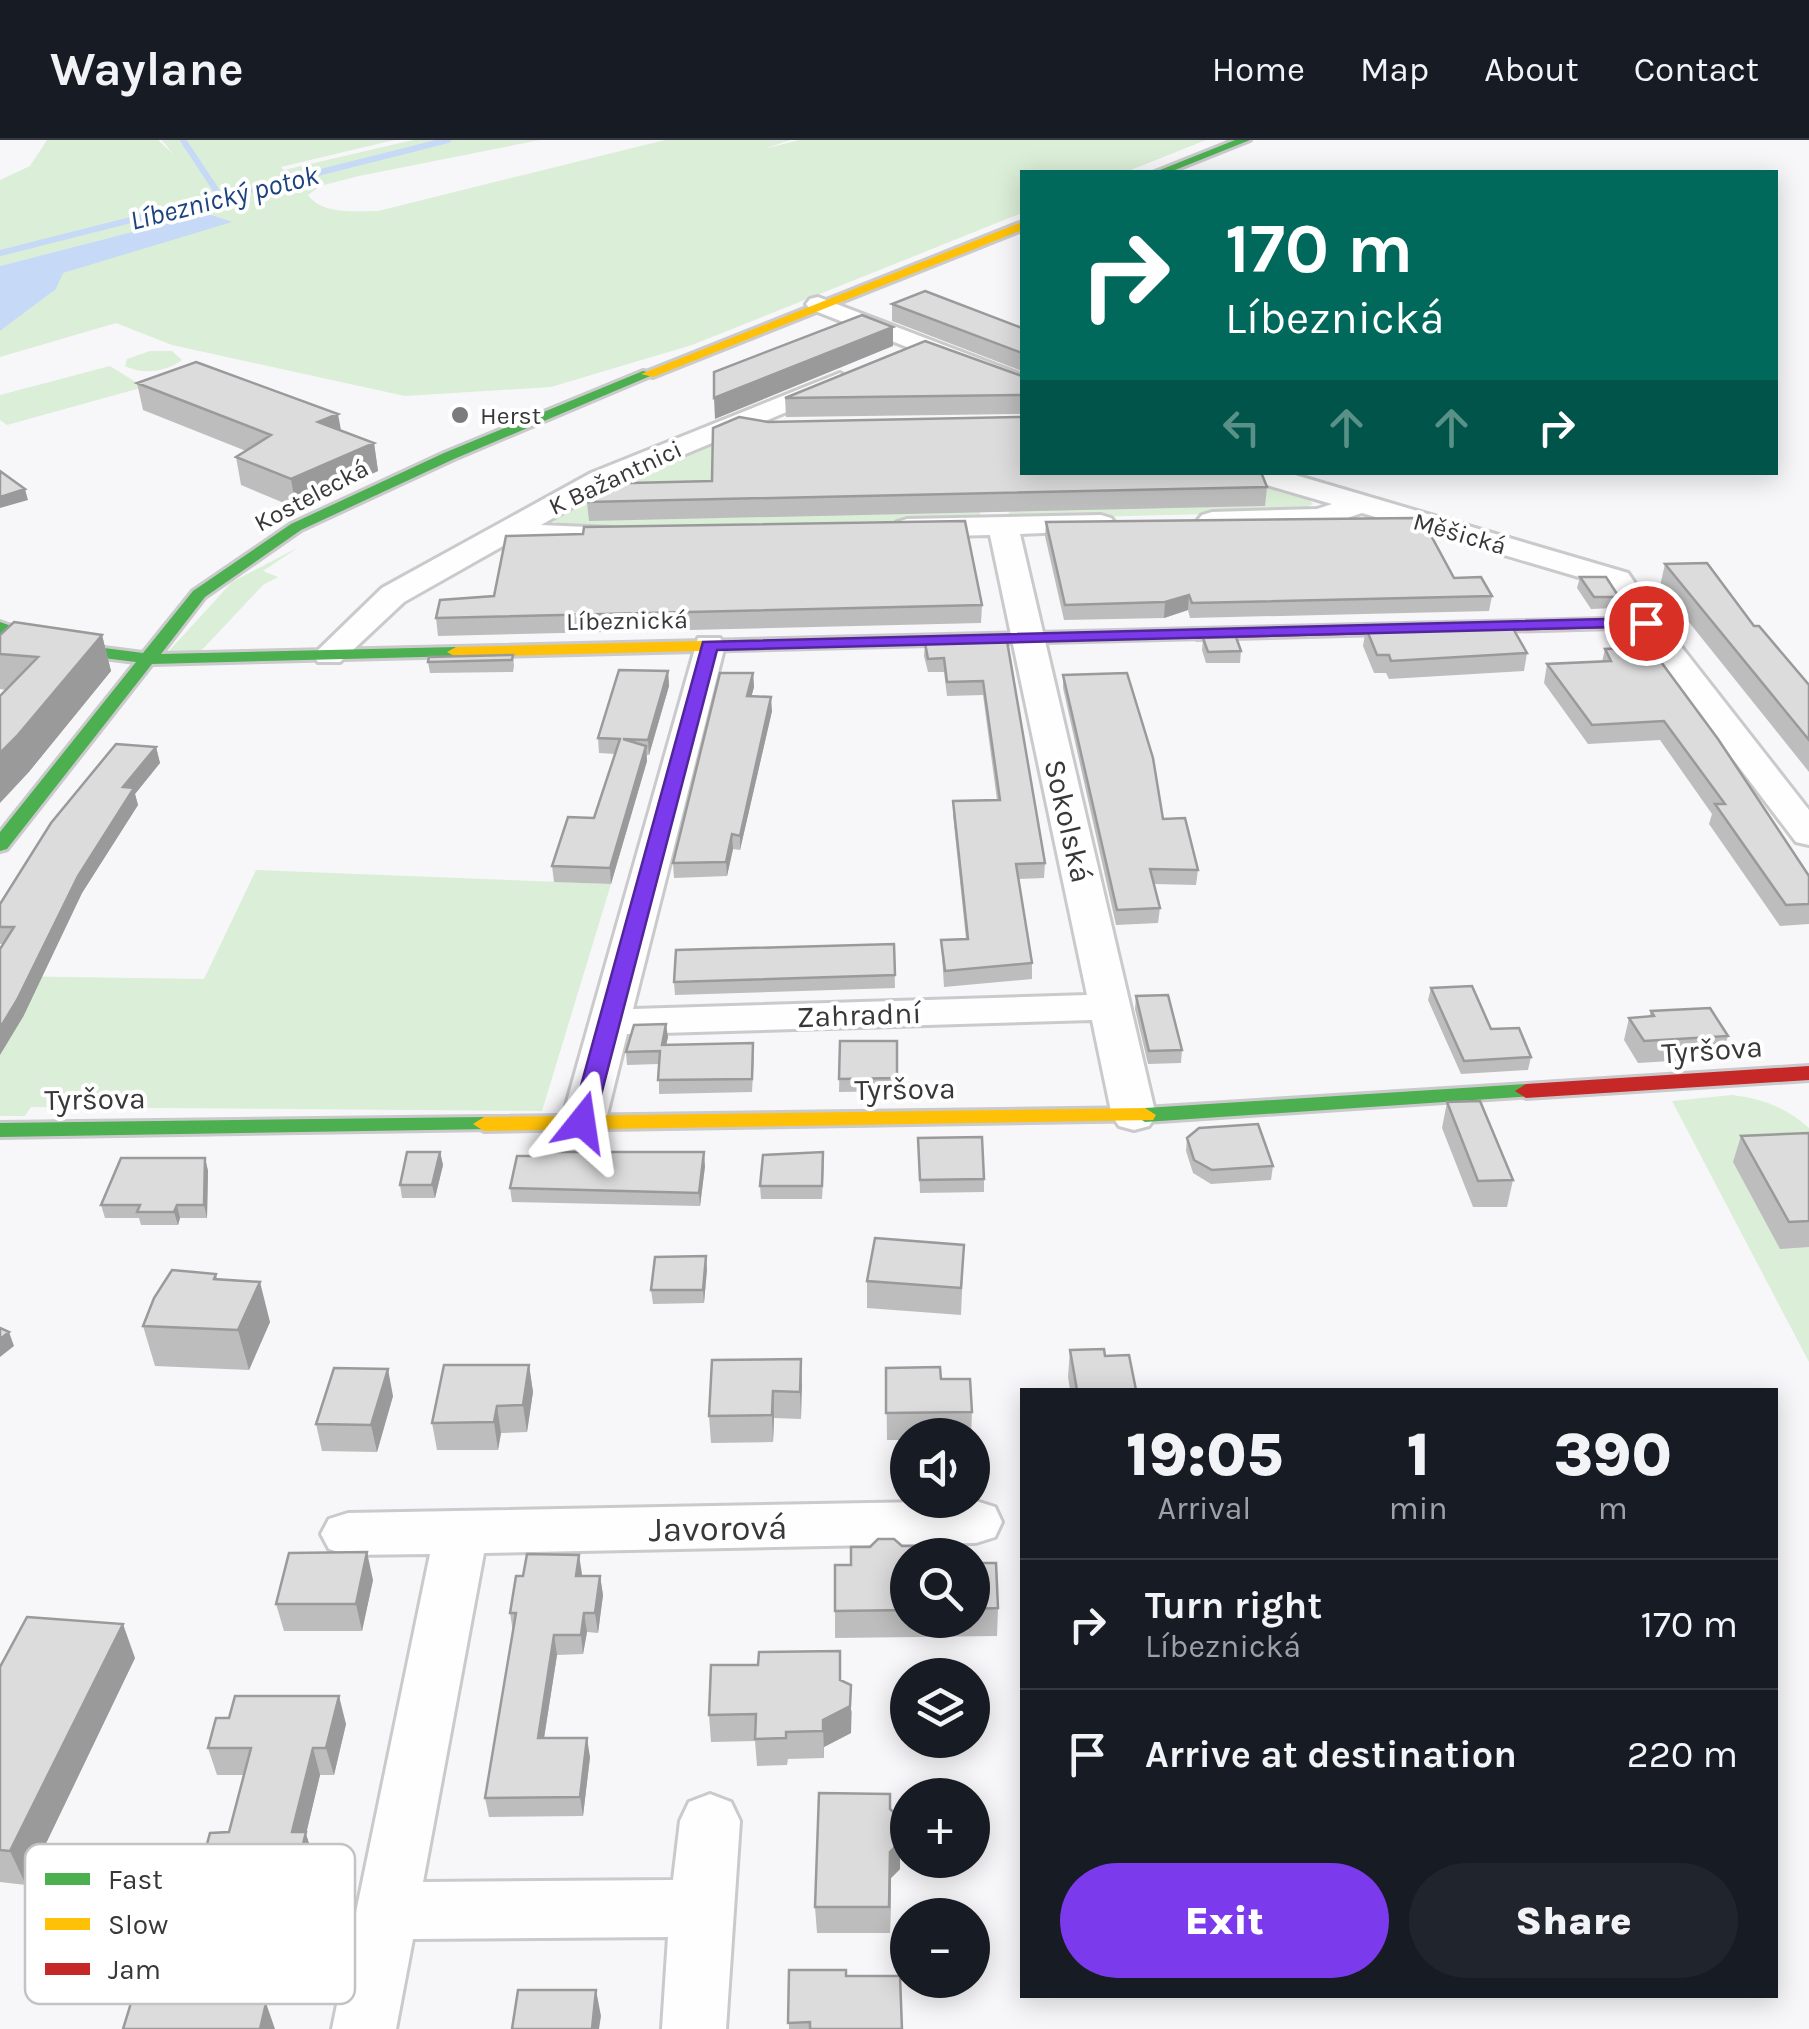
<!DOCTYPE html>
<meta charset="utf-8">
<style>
:root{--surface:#171b24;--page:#20242c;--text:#f1f3f6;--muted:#9ea1a6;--line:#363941;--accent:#7c3aed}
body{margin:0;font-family:Karla,sans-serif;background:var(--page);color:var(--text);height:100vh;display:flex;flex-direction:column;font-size:38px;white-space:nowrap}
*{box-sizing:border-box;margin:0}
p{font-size:32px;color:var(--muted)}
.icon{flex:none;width:55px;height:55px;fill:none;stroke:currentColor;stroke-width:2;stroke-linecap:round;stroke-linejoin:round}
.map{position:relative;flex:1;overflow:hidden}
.side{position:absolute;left:1020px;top:1248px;width:758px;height:610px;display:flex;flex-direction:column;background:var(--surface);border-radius:0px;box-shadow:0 5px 25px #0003}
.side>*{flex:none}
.hud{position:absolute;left:1020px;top:30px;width:758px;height:305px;border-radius:0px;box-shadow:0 5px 25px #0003;background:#00695c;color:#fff;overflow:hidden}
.fabs{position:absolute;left:890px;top:1278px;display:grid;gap:20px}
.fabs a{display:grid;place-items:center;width:100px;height:100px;border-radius:50%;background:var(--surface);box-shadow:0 5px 25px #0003;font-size:50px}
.pin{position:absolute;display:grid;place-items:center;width:85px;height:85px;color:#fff;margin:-42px;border:5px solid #fff;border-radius:50%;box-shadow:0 2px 10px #0007}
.me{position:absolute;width:110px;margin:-55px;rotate:15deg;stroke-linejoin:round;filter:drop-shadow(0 0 8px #0008)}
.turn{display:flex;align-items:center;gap:35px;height:210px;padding:0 40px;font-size:45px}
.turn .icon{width:130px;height:130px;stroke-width:2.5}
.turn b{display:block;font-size:70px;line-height:85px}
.lanes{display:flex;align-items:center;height:95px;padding:0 40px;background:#0003;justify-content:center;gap:50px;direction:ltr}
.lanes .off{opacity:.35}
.eta{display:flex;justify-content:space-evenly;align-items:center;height:170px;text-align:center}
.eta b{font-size:60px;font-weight:800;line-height:70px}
.primary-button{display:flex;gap:20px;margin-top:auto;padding:20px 40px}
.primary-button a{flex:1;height:115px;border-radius:60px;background:var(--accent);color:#fff;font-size:40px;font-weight:800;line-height:115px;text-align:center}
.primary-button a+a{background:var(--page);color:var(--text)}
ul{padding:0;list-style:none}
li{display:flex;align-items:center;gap:30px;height:130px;padding:0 40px;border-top:2px solid var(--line)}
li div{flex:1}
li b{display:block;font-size:38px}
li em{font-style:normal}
header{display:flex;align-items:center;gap:60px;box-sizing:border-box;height:140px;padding:0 50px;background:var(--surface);border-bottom:2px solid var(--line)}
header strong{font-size:48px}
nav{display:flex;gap:55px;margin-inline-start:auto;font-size:35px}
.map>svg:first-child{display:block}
.green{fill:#dbeed7}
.water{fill:#c6d9f6}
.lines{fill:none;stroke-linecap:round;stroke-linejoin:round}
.stream{stroke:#c6d9f6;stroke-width:6}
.street-casing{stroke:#cacacc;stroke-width:6}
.fast-casing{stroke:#cacacc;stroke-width:6}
.slow-casing{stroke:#cacacc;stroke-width:6}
.jam-casing{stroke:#cacacc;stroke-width:6}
.street{fill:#fefefe;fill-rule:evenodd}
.fast{fill:#4caf50;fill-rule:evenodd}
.slow{fill:#ffc107;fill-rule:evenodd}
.jam{fill:#c62828;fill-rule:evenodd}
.wall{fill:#bdbdbe}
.shaded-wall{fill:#9a9a9b}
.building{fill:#dcdcdd;stroke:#9a9a9b;stroke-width:2.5}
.route{fill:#7c3aed;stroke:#51269a;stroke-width:2.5}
.poi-dot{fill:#7b7a7d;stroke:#fff;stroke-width:4}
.labels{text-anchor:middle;stroke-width:8;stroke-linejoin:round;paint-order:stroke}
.far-poi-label{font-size:25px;fill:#383739;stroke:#fff;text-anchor:start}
.far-street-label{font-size:25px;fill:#383739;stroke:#fff}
.far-water-label{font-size:28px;font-style:italic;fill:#1c437f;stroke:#fff}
.street-label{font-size:30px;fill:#383739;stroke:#fff}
.near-street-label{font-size:35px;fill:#383739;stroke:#fff}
.key{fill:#fff;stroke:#c3c3c4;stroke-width:2.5}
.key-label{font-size:28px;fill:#383739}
</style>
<header>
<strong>Waylane</strong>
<nav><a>Home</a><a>Map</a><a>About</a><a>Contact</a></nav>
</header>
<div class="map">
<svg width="1809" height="1889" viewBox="0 0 1809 1889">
<rect width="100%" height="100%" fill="#f7f7fa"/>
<!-- green -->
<path class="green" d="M47,0H158L173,14L162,0H394L281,27L284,30L413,0H540L359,36L320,46L308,55C322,75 355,71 378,71L665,0H790L764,9L799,0H1206L1126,32H1022V73L692,205L551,247L405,256L172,205L116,183L0,217V191L56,149L62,133L230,82L207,73L0,126V40L30,26Z
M150,211H172L182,220C166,232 143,235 125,226L127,219Z
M110,226L144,247L7,285L0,280V255Z
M715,298L1022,332L1228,333L1307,357L1313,364L1295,372L1010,379L1005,352L979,367L981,379L569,388L553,381L554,376L621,337Z
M299,407L263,431L278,437L263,445L200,512L167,513L232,442Z
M256,730L611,744L542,971L31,967L25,976H0V836L204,839Z
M1732,955C1763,959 1785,967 1809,988V1222L1672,961Z"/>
<!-- water -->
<path class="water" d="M206,73L232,82L63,133L56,149L0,191V126Z"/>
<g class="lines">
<!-- stream -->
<path class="stream" d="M183,0L220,56
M0,113L448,0"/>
<defs>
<path id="street" d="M818,157L1022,235V252L810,169L806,164L810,159Z
M840,233L853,241L849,246L611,345L541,385L611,388L616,394L611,400L510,402L404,462L340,522H318L313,515L382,448L591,333Z
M1239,332H1285L1628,433L1658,477L1809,670V705L1796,702L1635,490L1606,445L1362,373L1320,387H1202L1197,381L1202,375L1212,372L1317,369L1332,364L1243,338Z
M1101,375L1111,378L1116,384L1111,390L1020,394L1156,976L1149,986L1134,990L1119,986L1112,976L1092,880L627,894L605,983L598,993L583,997L568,993L561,983L698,498H720L725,505L633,869L1087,855L990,395L907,397L897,394L892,388L897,382L907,379Z
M976,1361L995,1367L1002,1382L995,1397L976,1403L484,1413L423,1742L673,1740L680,1681L689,1662L710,1654L731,1662L740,1681L726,1889H662L668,1797L413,1799L396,1889H332L430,1414L348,1415L329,1409L321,1394L329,1379L348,1373Z"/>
<path id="fast" d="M1235,0H1250L1170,32H1155Z
M643,231L655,234L454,319L301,390L205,457L161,514L456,507L462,508V516L152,524L7,709L0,711V692L136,522L54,512L0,493V482L57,502L143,513L193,451L291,384L444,313Z
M1526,944L1537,951L1534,956L1145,982L1134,975L1145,968Z
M484,977L492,979L495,984L492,989L0,997V983Z"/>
<path id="slow" d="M1022,82V90L653,237L641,234Z
M1197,489L1205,494L1203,498L456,517L447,512L456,507Z
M1145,968L1156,975L1153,980L484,991L473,984L484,977Z"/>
<path id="jam" d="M1646,478L1652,479V487L1197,499L1189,494L1197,489Z
M1809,926V940L1526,958L1515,951L1526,944Z"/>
</defs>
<!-- street casing -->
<use href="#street" class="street-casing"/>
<!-- fast casing -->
<use href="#fast" class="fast-casing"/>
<!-- slow casing -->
<use href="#slow" class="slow-casing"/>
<!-- jam casing -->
<use href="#jam" class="jam-casing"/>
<!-- street -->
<use href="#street" class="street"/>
<!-- fast -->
<use href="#fast" class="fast"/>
<!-- slow -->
<use href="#slow" class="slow"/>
<!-- jam -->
<use href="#jam" class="jam"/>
</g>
<!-- wall -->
<path class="wall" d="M892,164L1022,188V231L892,181Z
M1022,236V274L786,277L785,258Z
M137,243L341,290L374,303L378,331L296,368L241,345L236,317L246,311L143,270Z
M768,282L1022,332L1267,347L1265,366L589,381L587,362L712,341Z
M1046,382L1454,438L1492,456L1489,471L1190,478L1188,470L1164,478L1064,480L1045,396Z
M1665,424L1754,486L1809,545V632L1660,446Z
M1580,437L1619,457L1616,468L1591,469L1577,448Z
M982,465L981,483L438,496L436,478Z
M1366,488L1527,513L1524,531L1389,539L1386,533H1374L1363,506Z
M0,495H102L111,531L28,633L6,550L0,549Z
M1203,498L1241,511L1240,523H1206L1202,510Z
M1007,501L1045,723L1044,738L1018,739L1032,823V839L944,847L941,800L966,799L953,675V661L997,660L983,555L947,556L944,532H928L924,516L925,503Z
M1605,509L1809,736V784L1780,786L1709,684L1712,674L1660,600L1588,604L1544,543L1547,524L1602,522Z
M513,515L514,526L513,532L430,533L428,522Z
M668,531L669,546L649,615H647V621L611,744L554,742L552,726L594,678L615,614L599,613L598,598Z
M753,533L754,547L751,556L772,571L740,710L733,709L727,736L674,738L673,723Z
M1063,535L1198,730L1196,745L1154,744L1160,768L1158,783L1116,785L1063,548Z
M156,607L160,623L135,654L138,665L82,753L23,877L3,804H0V764Z
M894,804L895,848L675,855L674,842Z
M1431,848L1531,917L1528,930L1461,934L1428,860Z
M1136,856L1182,910L1181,923L1148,924L1135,869Z
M1651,871L1728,896L1721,918L1638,923L1624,900L1629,878L1649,877Z
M668,897L666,905L754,916L752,952L659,954V924L627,925L626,912Z
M840,901H897V951L839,952Z
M1447,962L1513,1040L1507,1067H1473L1442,988Z
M1809,993V1107L1780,1109L1733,1022L1741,996Z
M918,998L984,1039V1052L920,1053Z
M1187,998L1273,1026L1271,1040L1211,1044L1193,1033L1186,1011Z
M440,1012L443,1025L435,1058H402L400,1045Z
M205,1018L208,1031L207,1078H180L178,1085H141L139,1078H105L101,1065Z
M824,1025L822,1059H761L760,1046Z
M705,1026L700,1066L512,1062L510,1048Z
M964,1105L961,1175L867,1168V1141Z
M707,1129L704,1163L653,1164L651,1150Z
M216,1134L217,1139L270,1182L249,1230L155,1226L143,1186Z
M1070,1210L1136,1250H1070L1068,1237Z
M801,1219V1279L774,1278L773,1302L711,1303L709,1276Z
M529,1225L533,1252L527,1292L501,1293L498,1310H437L432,1283Z
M886,1228L941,1239L972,1272L971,1295H908V1300H887Z
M393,1256L377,1312L322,1311L316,1284Z
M902,1406L908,1415V1480H972V1423L998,1468L997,1496L835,1498V1471L851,1425Z
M581,1436H600L603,1455L598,1493L587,1492L583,1514L557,1515L544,1598L590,1617L583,1676L489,1677L485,1658L513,1492L510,1473Z
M373,1440L362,1491H284L276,1464Z
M135,1518L26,1745L0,1742V1527Z
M841,1540L852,1572L851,1593L824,1607V1618L788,1619L787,1625L757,1626L755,1601L711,1602L709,1575Z
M346,1584L334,1635H320L306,1694L314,1719L312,1726L318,1745L314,1760L302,1771L298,1787L202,1786L192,1760L229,1692L244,1635H217L208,1608Z
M890,1669L900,1729L891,1738L890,1793H817L815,1767Z
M789,1830L902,1889H789Z"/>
<!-- shaded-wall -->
<path class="shaded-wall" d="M893,187V206L715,279L714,258Z
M338,274L343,301L318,282Z
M374,303L378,331L296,368L291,339Z
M25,349L28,360L0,368V357Z
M1189,455L1188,470L1164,478L1165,462Z
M102,495L111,531L28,633L0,663V613Z
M668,531L669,546L649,615L648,600Z
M753,533L754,547L748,570L747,556Z
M771,557L772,571L740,710V696Z
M646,606L647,621L611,744L610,728Z
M156,607L160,623L135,654L138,665L82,753L23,877L0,915V888L123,647Z
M732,694L733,709L727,736L726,722Z
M666,884L668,897L663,918L662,905Z
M440,1012L443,1025L435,1058L432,1045Z
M704,1012L705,1026L700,1066L699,1053Z
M205,1018L208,1031L207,1078L204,1065Z
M177,1065L180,1078L178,1085L174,1072Z
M706,1116L707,1129L704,1163L703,1150Z
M260,1142L270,1182L249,1230L238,1190Z
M9,1192L14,1206L0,1217V1199Z
M801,1219L802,1246L801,1279L800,1252Z
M529,1225L533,1252L527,1292L523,1265Z
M388,1229L393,1256L377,1312L371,1285Z
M773,1251L774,1278L773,1302L772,1275Z
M497,1266L501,1293L498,1310L494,1282Z
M367,1412L373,1440L362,1491L356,1464Z
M579,1415L582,1434L579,1455L576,1436Z
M600,1436L603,1455L598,1493L595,1473Z
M584,1473L587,1492L583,1514L581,1495Z
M123,1484L135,1518L26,1745L10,1711Z
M554,1495L557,1515L541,1617L538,1598Z
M851,1545V1593L824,1607V1618L823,1580Z
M339,1556L346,1584L334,1635L326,1608Z
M587,1598L590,1617L583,1676L580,1657Z
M313,1608L320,1635L306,1694L314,1719L312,1726L318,1745L314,1760L302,1771L298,1787L290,1760L292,1692Z
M900,1678V1729L891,1738L890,1793V1712Z
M596,1850L601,1876L599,1889H592Z
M266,1863L275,1889H260Z"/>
<!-- building -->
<path class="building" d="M925,151L1022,188V213L892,164Z
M862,175L893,187L714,258V232Z
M925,201L1022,236V255L785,258Z
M196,222L338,274L318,282L374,303L291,339L236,317L271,295L137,243Z
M739,277L768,282L1022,277V332H1261L1267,347L587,362L589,344L712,341L713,288Z
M0,331L25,349L0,357Z
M1416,378L1422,379L1454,438L1481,437L1492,456L1192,463L1189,455L1165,462L1065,465L1046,382Z
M965,381L982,465L436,478L440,460L494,456L506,396L583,394L584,387Z
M1707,423L1754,486H1759L1809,545V600L1665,424Z
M1580,437H1606L1619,457H1594Z
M14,482L102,495L17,596L0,613V556L38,517L0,514V495Z
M1511,485L1527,513L1391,521L1389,515H1377L1366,488Z
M1236,497L1241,511L1208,512L1203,498Z
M1007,501L1045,723L1016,724L1032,823L945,831L941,800L968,799L953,661L1000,660L983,541L947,542L944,518L928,519L925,503Z
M1650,507L1718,599L1809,736V764L1786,765L1715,664H1725L1664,581L1592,585L1547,524L1611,521L1605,509Z
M513,515L512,520L428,522L429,517Z
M619,530L668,531L648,600L623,599L646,606L610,728L552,726L568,677L594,678L620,599L598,598Z
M720,533H753L747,556L771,557L740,696L732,694L726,722L673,723Z
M1127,533L1153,618L1163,679L1185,678L1198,730L1150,729L1160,768L1117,770L1063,535Z
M116,604L156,607L123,647L134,648L78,736L17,860L0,888V809L14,787H0V764L51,683Z
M894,804L895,835L674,842L676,810Z
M1472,846L1491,889L1519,888L1531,917L1464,921L1431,848Z
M1168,855L1182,910L1149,911L1136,856Z
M1710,868L1728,896L1644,901L1629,878L1654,876L1651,871Z
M666,884L662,905L753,903L752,939L658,940L660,911L626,912L634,885Z
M840,901H897V938L839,939Z
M1480,961L1513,1040L1478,1041L1447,962Z
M1258,984L1273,1026L1212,1030L1194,1020L1187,998L1199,988Z
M1809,993V1081L1789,1082L1741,996Z
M982,997L984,1039L920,1040L918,998Z
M407,1012H440L432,1045H400Z
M532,1012H704L699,1053L510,1048L517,1016H531Z
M823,1012L822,1046H760L763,1015Z
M121,1018H205L204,1065H177L174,1072H137L140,1065H101Z
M875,1098L964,1105L961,1148L867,1141Z
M706,1116L703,1150H651L655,1117Z
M172,1130L216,1134L214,1139L260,1142L238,1190L143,1186L154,1158Z
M0,1188L9,1192L0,1199Z
M1104,1209L1105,1216L1129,1215L1136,1250H1077L1070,1210Z
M801,1219L800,1252L773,1251L772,1275L709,1276L712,1220Z
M444,1225H529L523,1265L497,1266L494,1282L432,1283Z
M940,1227L941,1239H970L972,1272L886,1273V1228Z
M334,1228L388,1229L371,1285L316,1284Z
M878,1399H894L902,1406H926V1415H908V1470L835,1471V1425H851V1407H870Z
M367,1412L356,1464H276L289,1413Z
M527,1414L579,1415L576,1436H600L595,1473H584L581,1495H554L538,1598H587L580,1657L485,1658L516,1473H510L516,1436H523Z
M972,1423H996L998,1468L972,1469Z
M27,1477L123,1484L10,1711L0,1710V1527Z
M840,1511V1540L851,1545L850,1566L823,1580V1591L786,1592V1598L755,1599L756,1574L709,1575L711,1525H758L759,1512Z
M235,1556H339L326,1608H313L292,1692H306L302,1708L310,1718L306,1733L293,1744L290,1760H192L210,1693L229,1692L251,1608H208L216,1578H229Z
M819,1653L890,1654V1669L900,1678V1702L890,1712L889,1767H815Z
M789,1830H846V1836H900L902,1889H810V1882L788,1883Z
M518,1850H596L592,1889H512Z
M131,1863H266L260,1889H123Z"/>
<!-- route -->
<path class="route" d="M1646,478L1654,483L1652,486L717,510L594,982L582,990L571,982L703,502Z"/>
<!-- markers -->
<circle class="poi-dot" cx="460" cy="275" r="10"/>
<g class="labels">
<!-- far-poi labels -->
<g class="far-poi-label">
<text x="480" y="284">Herst</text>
</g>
<!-- far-street labels -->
<g class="far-street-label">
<text transform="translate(615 337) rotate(-25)" y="9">K Bažantnici</text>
<text transform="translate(311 355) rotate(-28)" y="9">Kostelecká</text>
<text transform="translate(1460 393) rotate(16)" y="9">Měšická</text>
<text transform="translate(627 480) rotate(-1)" y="9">Líbeznická</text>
</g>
<!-- far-water labels -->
<g class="far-water-label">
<text transform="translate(224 57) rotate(-14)" y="10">Líbeznický potok</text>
</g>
<!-- street labels -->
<g class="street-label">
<text transform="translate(1068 681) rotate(77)" y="10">Sokolská</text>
<text transform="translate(859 875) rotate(-2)" y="10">Zahradní</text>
<text transform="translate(1712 910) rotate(-4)" y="10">Tyršova</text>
<text transform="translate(905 949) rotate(-1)" y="10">Tyršova</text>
<text transform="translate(95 959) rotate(-1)" y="10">Tyršova</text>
</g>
<!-- near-street labels -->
<g class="near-street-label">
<text transform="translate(718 1388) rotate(-1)" y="12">Javorová</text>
</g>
</g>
<!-- legend -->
<rect x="25" y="1704" width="330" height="160" rx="15" class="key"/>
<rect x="45" y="1733" width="45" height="12" fill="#4caf50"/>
<rect x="45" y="1778" width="45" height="12" fill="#ffc107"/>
<rect x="45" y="1823" width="45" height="12" fill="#c62828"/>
<g class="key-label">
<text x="108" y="1749">Fast</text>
<text x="108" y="1794">Slow</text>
<text x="108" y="1839">Jam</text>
</g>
</svg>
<div class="fabs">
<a><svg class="icon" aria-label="sound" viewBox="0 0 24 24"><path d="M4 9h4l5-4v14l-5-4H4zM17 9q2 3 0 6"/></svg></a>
<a><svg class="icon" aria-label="search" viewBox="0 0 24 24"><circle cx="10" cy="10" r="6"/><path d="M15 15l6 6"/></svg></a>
<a><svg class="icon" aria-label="layers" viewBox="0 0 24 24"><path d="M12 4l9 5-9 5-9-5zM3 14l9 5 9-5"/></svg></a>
<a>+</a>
<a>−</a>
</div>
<div class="pin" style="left:1646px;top:483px;background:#d93025"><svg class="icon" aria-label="arrive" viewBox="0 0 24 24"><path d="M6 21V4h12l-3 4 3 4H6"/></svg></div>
<svg class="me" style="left:582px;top:982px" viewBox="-20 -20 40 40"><path d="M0-17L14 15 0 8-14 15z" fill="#7c3aed" stroke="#fff" stroke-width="4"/></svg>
<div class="hud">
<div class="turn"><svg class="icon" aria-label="right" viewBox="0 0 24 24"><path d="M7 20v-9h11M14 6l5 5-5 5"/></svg><div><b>170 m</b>Líbeznická</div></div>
<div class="lanes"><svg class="icon off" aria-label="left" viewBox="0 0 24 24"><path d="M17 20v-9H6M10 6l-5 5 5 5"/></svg><svg class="icon off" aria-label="ahead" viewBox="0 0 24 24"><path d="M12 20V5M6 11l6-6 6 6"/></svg><svg class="icon off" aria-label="ahead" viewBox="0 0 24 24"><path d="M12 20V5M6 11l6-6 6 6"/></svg><svg class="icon" aria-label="right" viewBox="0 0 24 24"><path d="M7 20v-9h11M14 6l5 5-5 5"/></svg></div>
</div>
<section class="side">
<div class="eta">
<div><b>19:05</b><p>Arrival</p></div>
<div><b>1</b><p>min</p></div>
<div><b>390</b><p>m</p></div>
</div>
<ul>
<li><svg class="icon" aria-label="right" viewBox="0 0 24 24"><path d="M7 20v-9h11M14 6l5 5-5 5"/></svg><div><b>Turn right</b><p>Líbeznická</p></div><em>170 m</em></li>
<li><svg class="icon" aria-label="arrive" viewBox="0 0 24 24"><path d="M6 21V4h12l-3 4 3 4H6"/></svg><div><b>Arrive at destination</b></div><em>220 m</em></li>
</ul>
<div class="primary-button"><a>Exit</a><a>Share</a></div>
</section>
</div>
